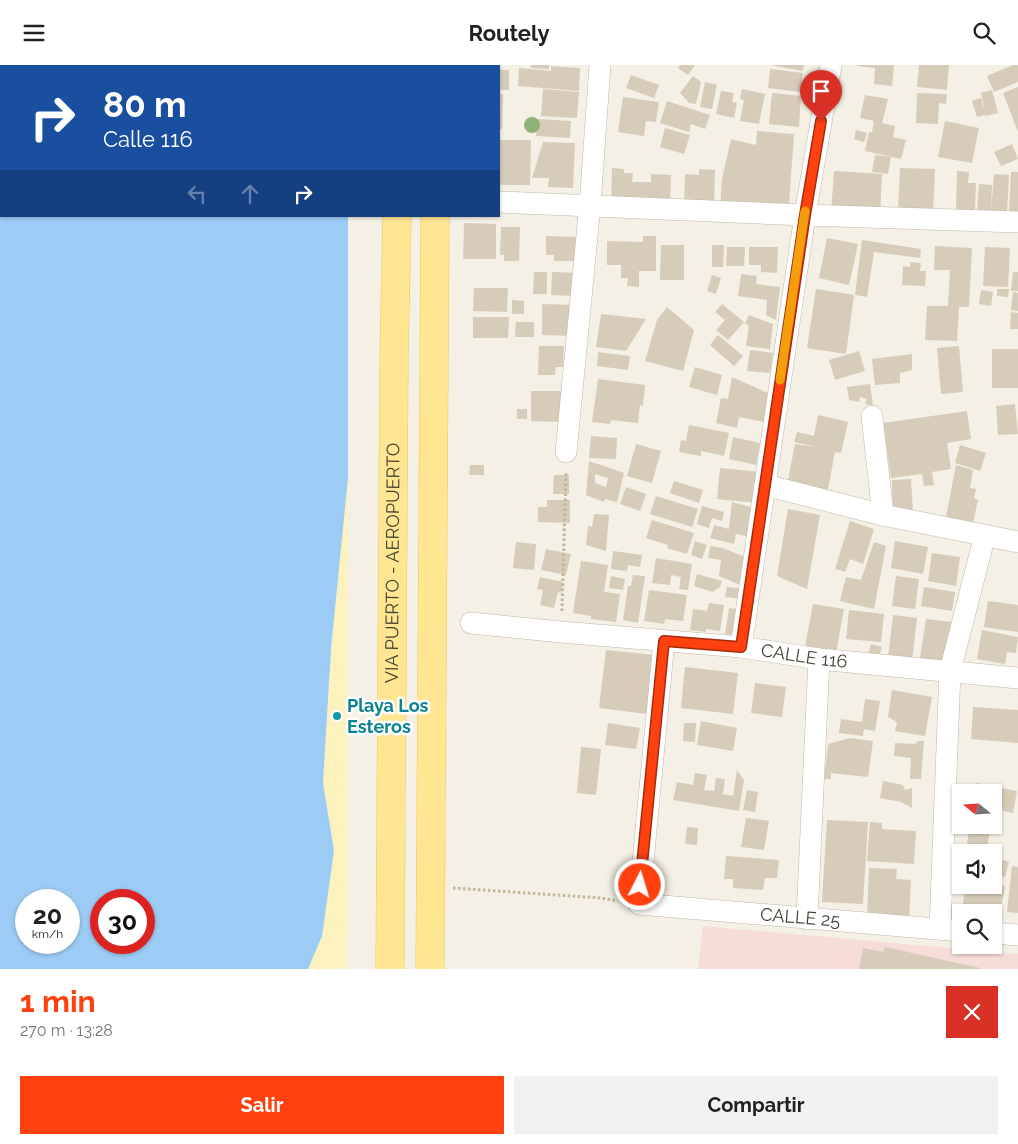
<!DOCTYPE html>
<html lang="es">
<meta charset="utf-8">
<style>
:root{--surface:#fff;--page:#f2f2f2;--text:#202124;--muted:#757577;--accent:#ff4110}
body{margin:0;font-family:Raleway,sans-serif;background:var(--page);color:var(--text);height:100vh;display:flex;flex-direction:column;font-size:19px;white-space:nowrap}
*{box-sizing:border-box;margin:0}
p{font-size:16px;color:var(--muted)}
.icon{flex:none;width:28px;height:28px;fill:none;stroke:currentColor;stroke-width:2;stroke-linecap:round;stroke-linejoin:round}
.map{position:relative;height:904px;overflow:hidden}
.side{display:flex;flex-direction:column;background:var(--surface);flex:1}
.side>*{flex:none}
.banner{position:absolute;left:0px;top:0px;width:500px;height:152px;box-shadow:0 1px 4px #0004;background:#1a4fa0;color:#fff;overflow:hidden}
.needle{width:32px;rotate:288deg}
.buttons{position:absolute;left:952px;top:719px;display:grid;gap:10px}
.buttons a{display:grid;place-items:center;width:50px;height:50px;border-radius:0px;background:var(--surface);box-shadow:0 1px 4px #0004;font-size:25px}
.speed{position:absolute;left:15px;top:824px;display:flex;gap:10px;font-size:25px;font-weight:700;text-align:center}
.speed>*{display:grid;place-content:center;width:65px;height:65px;border-radius:50%;background:var(--surface);box-shadow:0 1px 4px #0004;line-height:1}
.speed small{font-size:12px;font-weight:400}
.speed .limit{border:8px solid #d22;background:#fff;color:#111}
.pin{position:absolute;display:grid;place-items:center;width:42px;height:42px;color:#fff;margin:-51px -21px;border-radius:50% 50% 50% 0;rotate:-45deg;box-shadow:0 0 5px #0007}
.pin .icon{rotate:45deg}
.me{position:absolute;width:55px;margin:-28px;rotate:5deg;stroke-linejoin:round;filter:drop-shadow(0 0 4px #0008)}
.turn{display:flex;align-items:center;gap:18px;height:105px;padding:0 20px;font-size:22px}
.turn .icon{width:65px;height:65px;stroke-width:2.5}
.turn b{display:block;font-size:35px;line-height:42px}
.lanes{display:flex;align-items:center;height:48px;padding:0 20px;background:#0003;justify-content:center;gap:25px;direction:ltr}
.lanes .off{opacity:.35}
.round{display:grid;place-items:center;flex:none;width:52px;height:52px;border-radius:0px;background:var(--page)}
.headline{display:flex;align-items:center;justify-content:space-between;height:85px;padding:0 20px}
h1{font-size:30px;font-weight:700;line-height:38px;color:var(--accent)}
.action{display:flex;gap:10px;margin-top:auto;padding:10px 20px}
.action a{flex:1;height:58px;border-radius:0px;background:var(--accent);color:#fff;font-size:20px;font-weight:700;line-height:58px;text-align:center}
.action a+a{background:var(--page);color:var(--text)}
header{display:flex;justify-content:space-between;align-items:center;height:65px;padding:0 20px;background:var(--surface);font-size:22px;font-weight:700}
.map>svg:first-child{display:block}
.medical{fill:#f6ddd7}
.sand{fill:#fcf2bd}
.water{fill:#9cccf6;fill-rule:evenodd}
.building{fill:#d6ccb9;fill-rule:evenodd}
.lines{fill:none;stroke-linecap:round;stroke-linejoin:round}
.minor-casing{stroke:#c0b8a6;stroke-width:22}
.primary-casing{stroke:#edc859;stroke-width:29}
.path{stroke:#c3b597;stroke-width:3;stroke-dasharray:2.5 2.5;stroke-linecap:butt}
.minor{stroke:#fff;stroke-width:21}
.primary{stroke:#ffe692;stroke-width:28}
.tree{fill:#91b17a}
.route-casing{stroke:#a62a0a;stroke-width:12}
.route{stroke:#ff4110;stroke-width:9}
.slow{stroke:#f59e0b;stroke-width:9}
.culture-dot{fill:#0f9aa8;stroke:#fff;stroke-width:2}
.labels{text-anchor:middle;stroke-width:5;stroke-linejoin:round;paint-order:stroke}
.street-label{font-size:18px;fill:#474034;stroke:#fff}
.culture-label{font-size:18px;font-weight:bold;fill:#0d838f;stroke:#fff;text-anchor:start}
</style>
<header><svg class="icon" aria-label="menu" viewBox="0 0 24 24"><path d="M4 6h16M4 12h16M4 18h16"/></svg>Routely<svg class="icon" aria-label="search" viewBox="0 0 24 24"><circle cx="10" cy="10" r="6"/><path d="M15 15l6 6"/></svg></header>
<div class="map">
<svg width="1018" height="904" viewBox="0 0 1018 904">
<rect width="100%" height="100%" fill="#f4f0e5"/>
<!-- medical -->
<path class="medical" d="M703,861L1018,889V904H698Z"/>
<!-- sand -->
<path class="sand" d="M348,413L347,904H308L322,871L334,786L323,718L331,584Z"/>
<!-- water -->
<path class="water" d="M0,0H348L1,1V151H348V413L331,584L323,718L334,786L322,871L308,904H0ZM26,835H69V878H26ZM101,835H144V878H101Z"/>
<!-- building -->
<path class="building" d="M531,0H549V4L531,3Z
M680,0H695L688,10L678,3Z
M770,0H804L803,6Z
M857,0H894L892,21L874,19L875,3L857,1Z
M919,0H949L947,25L917,22Z
M1013,0H1018V17L994,27L987,11Z
M551,1L580,3L579,26L518,21L519,3L551,6Z
M770,4L803,8L800,27L768,23Z
M499,5H509V25H499Z
M631,10L659,20L654,33L626,23Z
M693,11L701,17L696,39L689,38L680,28Z
M705,17L717,20L712,44L700,42Z
M1018,22V67L1003,28Z
M543,24L579,27L577,53L541,51Z
M742,24L765,29L759,59L740,56L744,35L740,34Z
M992,25L998,48L986,51L981,28Z
M721,26L734,28L732,37L737,38L734,53L716,49Z
M772,28L801,31L799,62L769,59Z
M917,28L947,29L946,39L939,38L938,59L916,58Z
M499,29H503L502,64H499Z
M865,30L888,34L882,58L895,61L893,72L906,75L901,94L865,86L869,67H872L874,56L860,53Z
M623,32L659,37L656,57L646,56L644,71L618,67Z
M981,33L986,50L977,52L972,36Z
M667,36L710,50L705,64L691,59L689,67L660,58Z
M538,54L571,56L570,73L536,71Z
M945,56L979,63L972,98L938,92Z
M665,63L690,70L684,89L660,82Z
M856,65L867,68L864,77L854,74Z
M757,66L794,69L789,139L720,145L722,114L731,74L756,80Z
M499,75H531L530,120H499Z
M543,77L575,78L573,123L548,122L549,113H532Z
M1012,79L1018,94L1001,101L994,87Z
M875,90L891,92L888,109L872,107Z
M612,103L624,104V108H633L632,117H651V109L671,110L670,144L611,142Z
M900,103L935,104L933,148L898,147Z
M699,104L715,105L714,144L684,143L685,109L699,110Z
M834,106L882,109L880,150L831,147Z
M957,106L969,107L968,118H976L975,146L956,145Z
M1011,107H1018V148L1009,147Z
M994,109L1009,110L1007,148L991,147Z
M979,119L992,120L991,147H977Z
M464,158L496,159V194H463Z
M501,162H520L519,196H504V190H500Z
M546,171L576,172L575,196H554V190H546Z
M643,171H656V206H639V222L627,221L628,213H621V200H607V176L643,177Z
M827,173L858,179L849,220L819,213Z
M862,175L921,184L920,193L874,187L867,232L855,230Z
M661,180H684V215H660Z
M712,180H724L723,202H712Z
M935,181L972,183L969,242H959L957,276L925,275L927,241H948L950,205H934Z
M727,182H745L744,201H726Z
M749,182H778L777,208L761,207V200H749Z
M985,182L1010,183L1008,222L983,221Z
M910,197L921,198L920,206H926L925,221L902,220L903,201L910,202Z
M534,207H547V229H533Z
M552,207L578,208L577,231L551,230Z
M1013,207H1018V226H1011Z
M741,209L757,211L756,219L780,222L776,255L766,250L767,235L738,231Z
M712,210L721,213L716,229L707,226Z
M474,223H508L507,247L473,246Z
M816,224L854,230L846,289L807,283Z
M997,224H1009L1008,232L997,231Z
M981,225L993,227L991,241L979,239Z
M1013,227L1018,228V246L1011,245Z
M512,235L524,236V249H512Z
M542,239L575,240L574,271L542,270Z
M722,239L744,257L728,275L716,265L725,255L715,247Z
M667,242L694,265L683,306L645,296L657,255Z
M1011,247L1018,248V264H1010Z
M601,249L646,254L626,286L596,282Z
M749,250L773,259L770,284L746,281L749,260L745,259Z
M473,252H509L508,273H473Z
M516,257H534V272H515Z
M718,270L743,291L734,301L710,280Z
M539,281H564L563,302H556L555,310H538Z
M959,281L963,327L941,329L937,283Z
M992,284H1018V323H992Z
M750,285L773,288L770,308L747,306Z
M859,286L865,306L835,315L829,295Z
M598,287L630,291L628,305L597,301Z
M912,289V305L900,308V318L875,320L872,294Z
M695,302L722,310L717,330L689,322Z
M732,312L770,329L764,357L739,352L737,363L716,358L721,333L728,334Z
M598,314L645,320L643,341L640,340L638,358L611,355L610,359L592,357Z
M870,319L873,341L865,339L867,334L860,332L859,337L849,335L847,322Z
M531,326H561L560,357L531,356Z
M1015,339L1018,369L998,370L996,341Z
M517,344H527V354H517Z
M967,346L971,374L947,378L951,404L932,407L934,420L924,421L922,409L891,413L883,358Z
M818,350L848,357L841,388L835,387L827,429L787,420L795,379L817,382L794,377L797,367L814,371Z
M689,360L729,368L724,391L701,386V391L679,387L681,375L686,376Z
M591,371L617,373L616,394L589,393Z
M733,372L760,378L756,400L729,394Z
M636,379L661,386L652,418L627,411Z
M960,380L986,388L980,406L955,398Z
M589,396L624,408L617,437L605,434L604,437L586,430ZM595,409L608,413L606,422L595,418Z
M470,400H484V410H469Z
M956,400L973,405L970,423L976,424L974,433L978,435L972,462L945,457Z
M720,403L761,407L757,438L717,434Z
M554,410H569V429H553Z
M911,414L913,447L893,448L892,415Z
M674,416L703,425L699,438L670,428Z
M626,422L646,429L640,446L620,439Z
M656,431L698,444L692,462L650,449Z
M547,435H570V458L538,457V442H547Z
M732,437L757,444L754,473L736,469L734,479L710,473L714,460L729,464Z
M702,441L724,447L722,456L712,453L709,463L697,459Z
M788,444L820,450L807,524L777,511Z
M594,449L609,450L606,486L586,480L588,461L592,462Z
M652,455L694,468L687,489L667,483L668,480L646,473Z
M850,456L874,464L863,499L850,494L845,507L835,504Z
M695,476L707,480L702,494L691,490Z
M895,476L928,482L923,509L891,503Z
M516,477L536,479L534,505L513,503Z
M874,477L886,481L874,544L840,536L846,512L861,515Z
M710,481L723,483L747,493L743,521L719,511L721,495L708,493Z
M546,484L571,489L566,510L541,505Z
M613,486L642,490L640,502L628,500L627,506L611,504Z
M932,488L960,492L956,521L928,516Z
M656,493L692,499L688,525L679,524L681,512L671,510L670,520L652,518Z
M581,496L608,500L604,527L620,529L616,557L591,554V551L573,548Z
M697,509L722,516L720,522L713,527L694,521Z
M633,510L645,511L638,558L623,555L628,521H631Z
M611,511L625,514L623,525L609,523Z
M896,511L919,514L915,544L892,541Z
M540,512L563,517L561,528L558,527L554,543L540,540L543,525L537,524Z
M727,522L744,524L743,534L725,532Z
M924,522L955,527L952,546L921,541Z
M649,525L687,530L683,556L665,554L664,559L644,556Z
M988,536L1018,540V567L984,562Z
M709,538L724,540L720,566L706,564V567L690,565L693,544L707,546Z
M813,539L844,544L836,588L805,582Z
M729,543L742,545L738,571L725,569Z
M849,545L884,549L881,577L846,574Z
M893,550L917,553L912,596L888,593Z
M926,554L952,557L946,602L919,599Z
M982,565L1018,572L1016,588L1007,587L1005,599L977,594Z
M871,579L882,582L877,597L867,594Z
M606,585L654,590L647,649L599,643Z
M685,602L738,608L733,649L681,643Z
M755,618L786,622L782,652L751,648Z
M892,625L932,632L925,671L895,666L897,657L888,652Z
M865,634L880,636L875,666L864,664L863,671L839,668L841,654L862,657Z
M973,642L1018,645V678L971,674Z
M701,656L737,663L733,686L697,680Z
M608,658L640,663L636,684L605,680Z
M684,658H696L695,677L683,676Z
M850,673L873,676L868,712L831,708V714H824L828,679Z
M918,676H924L921,714H910L911,693L894,691L895,678L915,679Z
M581,682L601,684L596,730L577,728Z
M737,705L744,715L739,746L673,735L677,717L693,720L695,708L707,710L704,725L714,726L716,713L725,714L723,729L733,731Z
M883,716L903,720L905,725L912,723V743L901,737L880,733Z
M976,718L1017,726L1013,748L994,744V728H974Z
M747,725L758,727L755,747L743,745Z
M746,753L769,756L764,785L741,782Z
M827,755L868,757L863,839L822,837Z
M870,757L882,758V764L916,766L914,799L867,796Z
M970,760L990,761L987,788L966,785Z
M687,762L698,763L697,780L685,779Z
M726,791L779,795L777,813H765L763,825L733,823V814H724Z
M994,792L1009,797L1005,812L994,809Z
M1012,801L1018,802V848L1007,847Z
M869,803L897,804L896,814L911,815L909,854L867,852Z
M994,819L1005,821L1000,850L994,849V848H971V846L962,844L966,820Z
M885,882L980,903V904H859L863,883L883,887Z"/>
<g class="lines">
<defs>
<g id="minor">
<path d="M499,137L805,150L1018,157"/>
<path d="M872,351L883,450"/>
<path d="M566,387L590,140L600,0"/>
<path d="M765,420L883,450L1018,477"/>
<path id="s1" d="M471,558L561,567L741,582L819,594L1018,613"/>
<path id="s2" d="M664,576L639,839L961,866"/>
<path d="M741,582L805,150L831,0"/>
<path d="M807,854L819,594"/>
<path d="M940,864L950,606L985,470"/>
<path d="M994,868L1018,870"/>
</g>
<g id="primary">
<path d="M400,1V0"/>
<path d="M437,1V0"/>
<path id="s3" d="M390,904L394,292L397,151"/>
<path d="M430,904L435,151"/>
</g>
</defs>
<!-- minor casing -->
<use href="#minor" class="minor-casing"/>
<!-- primary casing -->
<use href="#primary" class="primary-casing"/>
<!-- path -->
<path class="path" d="M562,546L566,407
M453,823L601,833L618,836"/>
<!-- minor -->
<use href="#minor" class="minor"/>
<!-- primary -->
<use href="#primary" class="primary"/>
</g>
<!-- trees -->
<circle class="tree" cx="532" cy="60" r="8"/>
<g class="lines">
<defs>
<path id="route" d="M640,820L664,576L741,582L805,150L821,56"/>
</defs>
<!-- route casing -->
<use href="#route" class="route-casing"/>
<!-- route -->
<use href="#route" class="route"/>
<!-- slow -->
<path class="slow" d="M780,315L805,146"/>
</g>
<!-- markers -->
<circle class="culture-dot" cx="337" cy="651" r="5"/>
<g class="labels">
<!-- street labels -->
<g class="street-label">
<text dy="6" stroke="none"><textPath href="#s3" startOffset="406">VIA PUERTO - AEROPUERTO</textPath></text>
<text dy="6" stroke="none"><textPath href="#s1" startOffset="335">CALLE 116</textPath></text>
<text dy="6" stroke="none"><textPath href="#s2" startOffset="426">CALLE 25</textPath></text>
</g>
<!-- culture labels -->
<g class="culture-label">
<text x="347" y="647">Playa Los<tspan x="347" dy="21">Esteros</tspan></text>
</g>
</g>
</svg>
<div class="buttons">
<a><svg class="needle" viewBox="-14 -14 28 28"><path d="M0-13l5 13h-10z" fill="#e53935"/><path d="M0 13l5-13h-10z" fill="#757577"/></svg></a>
<a><svg class="icon" aria-label="sound" viewBox="0 0 24 24"><path d="M4 9h4l5-4v14l-5-4H4zM17 9q2 3 0 6"/></svg></a>
<a><svg class="icon" aria-label="search" viewBox="0 0 24 24"><circle cx="10" cy="10" r="6"/><path d="M15 15l6 6"/></svg></a>
</div>
<div class="speed"><div>20<small>km/h</small></div><div class="limit">30</div></div>
<div class="pin" style="left:821px;top:56px;background:#d93025"><svg class="icon" aria-label="arrive" viewBox="0 0 24 24"><path d="M6 21V4h12l-3 4 3 4H6"/></svg></div>
<svg class="me" style="left:640px;top:820px" viewBox="-20 -20 40 40"><circle r="17" fill="#ff4110" stroke="#fff" stroke-width="3"/><path d="M0-11L8 9 0 5-8 9z" fill="#fff"/></svg>
<div class="banner">
<div class="turn"><svg class="icon" aria-label="right" viewBox="0 0 24 24"><path d="M7 20v-9h11M14 6l5 5-5 5"/></svg><div><b>80 m</b>Calle 116</div></div>
<div class="lanes"><svg class="icon off" aria-label="left" viewBox="0 0 24 24"><path d="M17 20v-9H6M10 6l-5 5 5 5"/></svg><svg class="icon off" aria-label="ahead" viewBox="0 0 24 24"><path d="M12 20V5M6 11l6-6 6 6"/></svg><svg class="icon" aria-label="right" viewBox="0 0 24 24"><path d="M7 20v-9h11M14 6l5 5-5 5"/></svg></div>
</div>
</div>
<section class="side">
<div class="headline"><div><h1>1 min</h1><p>270 m · 13:28</p></div><a class="round" style="background:#d93025;color:#fff"><svg class="icon" aria-label="close" viewBox="0 0 24 24"><path d="M6 6l12 12M18 6L6 18"/></svg></a></div>
<div class="action"><a>Salir</a><a>Compartir</a></div>
</section>
